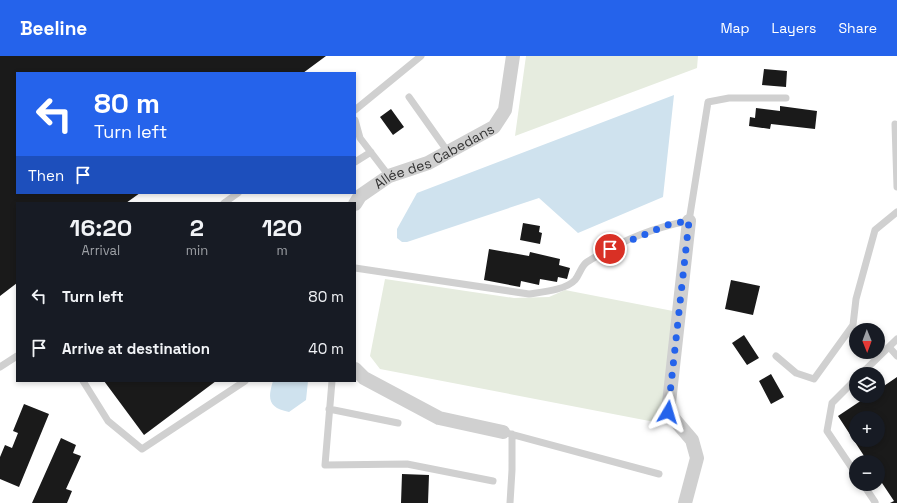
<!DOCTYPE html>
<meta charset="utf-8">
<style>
:root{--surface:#171b24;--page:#242831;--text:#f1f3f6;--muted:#9ea1a6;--accent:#2563eb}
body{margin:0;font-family:"Space Grotesk",sans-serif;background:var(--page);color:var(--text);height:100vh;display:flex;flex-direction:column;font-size:15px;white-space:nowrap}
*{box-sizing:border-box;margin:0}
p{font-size:13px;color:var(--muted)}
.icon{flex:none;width:22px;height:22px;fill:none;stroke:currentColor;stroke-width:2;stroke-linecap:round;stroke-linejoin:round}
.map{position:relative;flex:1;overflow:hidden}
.details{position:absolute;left:16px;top:146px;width:340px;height:180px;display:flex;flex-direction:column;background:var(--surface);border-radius:0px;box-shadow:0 2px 6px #0003}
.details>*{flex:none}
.top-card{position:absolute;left:16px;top:16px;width:340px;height:122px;border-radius:0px;box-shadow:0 2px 6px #0003;background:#2563eb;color:#fff;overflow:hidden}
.needle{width:26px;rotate:179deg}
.fabs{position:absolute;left:849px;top:267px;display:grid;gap:8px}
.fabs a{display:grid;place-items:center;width:36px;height:36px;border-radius:50%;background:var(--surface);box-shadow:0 2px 6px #0003;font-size:20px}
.pin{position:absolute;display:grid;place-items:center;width:34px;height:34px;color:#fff;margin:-17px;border:2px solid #fff;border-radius:50%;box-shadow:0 1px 4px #0007}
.me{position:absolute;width:44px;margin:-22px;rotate:7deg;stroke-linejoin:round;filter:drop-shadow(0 0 3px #0008)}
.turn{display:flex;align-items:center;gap:14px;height:84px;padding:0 12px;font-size:18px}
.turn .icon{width:52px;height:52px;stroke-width:2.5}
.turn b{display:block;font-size:28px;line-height:34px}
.then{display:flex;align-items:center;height:38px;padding:0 12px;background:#0003;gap:8px;font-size:15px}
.eta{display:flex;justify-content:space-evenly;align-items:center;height:68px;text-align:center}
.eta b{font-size:24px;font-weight:800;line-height:28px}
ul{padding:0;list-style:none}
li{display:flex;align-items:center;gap:12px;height:52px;padding:0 12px}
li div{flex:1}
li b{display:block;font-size:15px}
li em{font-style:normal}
header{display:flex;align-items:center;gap:24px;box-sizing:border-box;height:56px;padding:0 20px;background:var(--accent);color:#fff}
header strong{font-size:19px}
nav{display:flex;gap:22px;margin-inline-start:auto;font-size:14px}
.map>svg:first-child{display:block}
.green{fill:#e6ecdf}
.water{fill:#cfe2ee}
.building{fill:#1a1a1a;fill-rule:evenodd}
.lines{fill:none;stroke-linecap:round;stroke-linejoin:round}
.service{stroke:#d0d0d0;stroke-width:7}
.minor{stroke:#d0d0d0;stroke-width:14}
.route{stroke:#2563eb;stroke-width:7;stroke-dasharray:0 12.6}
.labels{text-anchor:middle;stroke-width:4;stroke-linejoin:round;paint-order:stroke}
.street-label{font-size:14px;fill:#333;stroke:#fff}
</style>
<header>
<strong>Beeline</strong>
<nav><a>Map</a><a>Layers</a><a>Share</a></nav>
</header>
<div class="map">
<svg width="897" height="447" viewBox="0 0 897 447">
<rect width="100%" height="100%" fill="#fff"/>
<!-- green -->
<path class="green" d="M526,0H698L697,12L515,80Z
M385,223L514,242L549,241L565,234L673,255L664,357L665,368L380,313L370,300Z"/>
<!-- water -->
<path class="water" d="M674,39L663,141L578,177L539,142L407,186H402L397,182V173L417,137Z
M273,325H308L306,344L289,356C269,352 267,344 273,325Z"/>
<!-- building -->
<path class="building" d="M0,0H326L303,17H17V137H140L126,147H17V227L0,240Z
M764,13L787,15L786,31L762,29Z
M780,50L817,55L815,73L771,68L770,73L749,70L750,61L755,62L756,52L780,55Z
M391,53L404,71L393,79L380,61Z
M523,167L540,170L539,176L542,177L540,188L520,184Z
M489,193L529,200L530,196L560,203L559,209L570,212L567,223L558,221L557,226L540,223L539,229L521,225L520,231L484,224Z
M731,224L760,230L753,259L725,253Z
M744,279L759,302L747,309L732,287Z
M771,318L784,341L771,348L759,325Z
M897,321V447H890L894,445L878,421V406H868L838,360L868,340H878V334ZM856,362H878V384H856Z
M104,325H216L144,379Z
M24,348L49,358L19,431L0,423V401L5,389L12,392L18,377L13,375Z
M61,382L76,389L73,397L81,400L66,433L72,435L67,447H32Z
M402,418L429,419L428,447H401Z"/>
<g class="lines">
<!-- service -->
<path class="service" d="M409,41L448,96
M355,54L421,0
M355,64L360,82L389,120
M895,68L897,131
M355,106L371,96
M224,147L238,137
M355,212L529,238C542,236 566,234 575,224C580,218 581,210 587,206C617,187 654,171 689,165L708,46L729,42H786
M889,291L897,300
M776,300L796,317L814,323L853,269L856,243L875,174L897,156
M0,311L17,300
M861,318L897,283
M856,323L832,347L827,375L856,418
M83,325L108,365L142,393L245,325
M332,325L325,409L407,408L493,425
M329,353L398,367
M503,376L659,418
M863,428L875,446
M510,447L512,414V378"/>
<!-- minor -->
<g class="minor">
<path id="s1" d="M355,148L360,140L389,120L428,107L494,71L505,54L513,0"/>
<path d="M355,313L364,322L439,362L503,376"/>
<path d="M685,447L697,402L692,384L668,356L689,165"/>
</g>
</g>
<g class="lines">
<!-- route -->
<path class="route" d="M610,193L670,168L689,165L668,356"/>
</g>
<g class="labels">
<!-- street labels -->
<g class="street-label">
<text dy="5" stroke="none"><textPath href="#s1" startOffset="94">Allée des Cabedans</textPath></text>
</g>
</g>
</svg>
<div class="fabs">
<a><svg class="needle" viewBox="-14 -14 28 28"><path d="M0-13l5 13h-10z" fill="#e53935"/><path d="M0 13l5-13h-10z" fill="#9ea1a6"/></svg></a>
<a><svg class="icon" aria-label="layers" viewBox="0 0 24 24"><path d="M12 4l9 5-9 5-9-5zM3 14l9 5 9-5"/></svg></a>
<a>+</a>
<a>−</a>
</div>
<div class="pin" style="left:610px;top:193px;background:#d93025"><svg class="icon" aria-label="arrive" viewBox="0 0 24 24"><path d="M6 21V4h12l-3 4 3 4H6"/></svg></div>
<svg class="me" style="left:668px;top:356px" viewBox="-20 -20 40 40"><path d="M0-17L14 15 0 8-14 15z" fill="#2563eb" stroke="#fff" stroke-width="4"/></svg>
<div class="top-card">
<div class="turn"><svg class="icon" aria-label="left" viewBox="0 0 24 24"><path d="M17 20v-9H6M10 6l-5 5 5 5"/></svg><div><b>80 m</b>Turn left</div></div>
<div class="then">Then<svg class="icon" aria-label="arrive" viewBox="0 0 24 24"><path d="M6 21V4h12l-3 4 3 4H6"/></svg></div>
</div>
<section class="details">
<div class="eta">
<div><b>16:20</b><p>Arrival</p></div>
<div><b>2</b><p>min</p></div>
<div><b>120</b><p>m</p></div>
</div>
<ul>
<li><svg class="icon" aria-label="left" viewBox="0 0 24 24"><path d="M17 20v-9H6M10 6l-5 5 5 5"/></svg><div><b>Turn left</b></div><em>80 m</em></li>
<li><svg class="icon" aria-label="arrive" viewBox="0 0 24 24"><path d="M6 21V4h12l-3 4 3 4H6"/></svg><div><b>Arrive at destination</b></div><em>40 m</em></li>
</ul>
</section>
</div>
